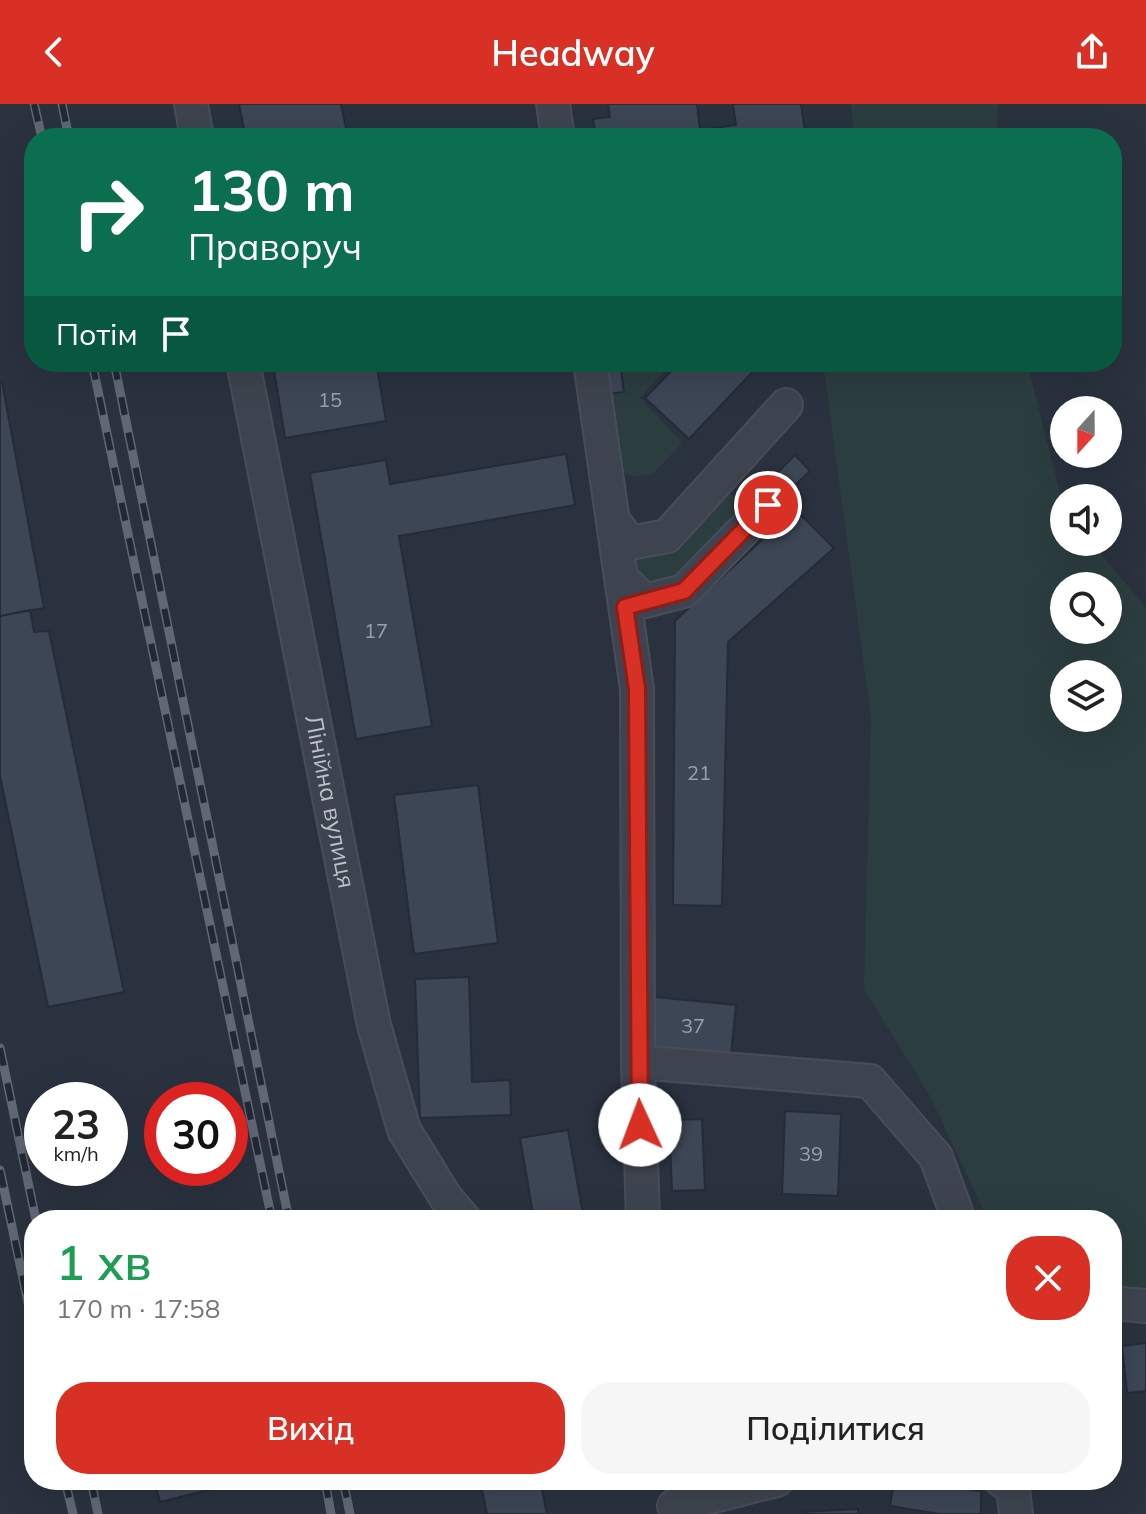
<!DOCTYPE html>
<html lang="uk">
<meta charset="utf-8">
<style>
:root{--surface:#fff;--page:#f6f6f6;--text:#222;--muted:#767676;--accent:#d93025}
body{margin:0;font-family:Mulish,sans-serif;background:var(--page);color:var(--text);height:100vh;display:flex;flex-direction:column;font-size:30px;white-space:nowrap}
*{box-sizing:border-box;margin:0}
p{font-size:26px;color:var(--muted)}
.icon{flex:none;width:44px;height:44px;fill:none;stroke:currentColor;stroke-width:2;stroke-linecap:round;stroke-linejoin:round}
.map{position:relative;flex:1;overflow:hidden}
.side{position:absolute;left:24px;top:1106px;width:1098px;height:280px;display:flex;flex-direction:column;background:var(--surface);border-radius:32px;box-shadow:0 8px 32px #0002}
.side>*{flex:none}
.hud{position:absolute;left:24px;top:24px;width:1098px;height:244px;border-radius:32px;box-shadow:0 8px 32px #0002;background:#0b6e4f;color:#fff;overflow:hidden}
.needle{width:52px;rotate:201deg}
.tools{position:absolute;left:1050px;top:292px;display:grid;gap:16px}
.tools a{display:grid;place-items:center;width:72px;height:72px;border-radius:50%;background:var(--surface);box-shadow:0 8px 32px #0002;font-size:40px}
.speed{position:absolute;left:24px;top:978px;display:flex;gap:16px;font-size:40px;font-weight:700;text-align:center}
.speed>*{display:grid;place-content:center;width:104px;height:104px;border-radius:50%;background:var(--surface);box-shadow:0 8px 32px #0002;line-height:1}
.speed small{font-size:20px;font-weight:400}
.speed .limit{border:12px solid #d22;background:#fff;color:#111}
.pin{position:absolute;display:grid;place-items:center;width:68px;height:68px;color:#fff;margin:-34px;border:4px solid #fff;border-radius:50%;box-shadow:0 2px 8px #0007}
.me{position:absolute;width:88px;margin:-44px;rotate:358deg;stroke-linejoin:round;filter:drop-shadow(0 0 6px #0008)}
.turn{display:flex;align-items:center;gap:28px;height:168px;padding:0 32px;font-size:36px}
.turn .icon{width:104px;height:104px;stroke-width:2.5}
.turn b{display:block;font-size:56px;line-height:68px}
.then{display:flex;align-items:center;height:76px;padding:0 32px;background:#0003;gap:16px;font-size:30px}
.round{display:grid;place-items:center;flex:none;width:84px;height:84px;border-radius:32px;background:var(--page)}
.summary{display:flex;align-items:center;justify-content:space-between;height:136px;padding:0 32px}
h1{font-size:48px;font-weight:600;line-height:60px;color:#1e9e55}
.button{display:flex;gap:16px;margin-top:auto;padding:16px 32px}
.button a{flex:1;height:92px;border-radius:32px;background:var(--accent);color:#fff;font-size:32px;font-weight:600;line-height:92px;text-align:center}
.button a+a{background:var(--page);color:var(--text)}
header{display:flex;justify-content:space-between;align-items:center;height:104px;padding:0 32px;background:var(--accent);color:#fff;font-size:36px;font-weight:600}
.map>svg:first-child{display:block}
.green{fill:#2c3d40;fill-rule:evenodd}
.building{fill:#3d4655;stroke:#252b37;stroke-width:2}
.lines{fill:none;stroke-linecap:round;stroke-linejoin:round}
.minor-casing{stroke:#484d59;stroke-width:36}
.minor{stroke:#3e444f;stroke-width:32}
.rail-casing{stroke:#606876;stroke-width:9}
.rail{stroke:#222935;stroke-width:6;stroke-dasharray:18;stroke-linecap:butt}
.route-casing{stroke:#8d1f18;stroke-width:20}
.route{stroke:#d93025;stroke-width:14}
.labels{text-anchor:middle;stroke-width:8;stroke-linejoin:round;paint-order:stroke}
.number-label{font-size:20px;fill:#9aa0ab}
.street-label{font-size:24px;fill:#bbc0ca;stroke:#222935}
</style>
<header><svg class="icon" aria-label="back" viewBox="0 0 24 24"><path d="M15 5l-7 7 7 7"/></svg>Headway<svg class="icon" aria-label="share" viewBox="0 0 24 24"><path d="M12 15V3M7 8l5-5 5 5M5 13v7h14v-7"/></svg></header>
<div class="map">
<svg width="1146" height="1410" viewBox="0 0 1146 1410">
<rect width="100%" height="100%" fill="#2a323f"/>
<!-- green -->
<path class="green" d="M851,0H998L996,34H855Z
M598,258H672L640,294L682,339L652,371L630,372L613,359Z
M823,258H1027L1064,406V438H1091L1146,504V1186L1112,1181V1116H988L931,994L864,885L871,614ZM1064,482H1108V526H1064ZM1064,570H1108V614H1064Z
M726,385L751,407L674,477L643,476L636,467L634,454Z"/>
<!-- building -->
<path class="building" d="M239,0H341L348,34H246Z
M608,0H697L700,26L736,21L733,0H801L806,34H596L593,15L610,13Z
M291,258H376L386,317L285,334L273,260Z
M680,258H762L689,335L645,294Z
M621,265L624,288L609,290L606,268Z
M2,278L44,504L0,512V279Z
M566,350L575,401L399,432L432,622L356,635L310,369L386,356L390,380Z
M795,351L810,367L790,386L775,371Z
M795,405L834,444L728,538L722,802L673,801L675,517Z
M30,506L34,528L49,527L124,888L48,903L0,672V512Z
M478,681L498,839L414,850L394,691Z
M469,873L472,978L510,976L511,1011L420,1014L415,875Z
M655,893L736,901L731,951L650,944Z
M785,1007L841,1010L838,1092L782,1090Z
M702,1015L705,1086L672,1087L669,1016Z
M568,1026L584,1116H534L520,1034Z
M718,1109L720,1116H672Z
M1146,1239V1287L1127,1289L1122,1242Z
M154,1376H214L216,1384L160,1398Z
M480,1376H540L547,1410H487Z
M894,1376L981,1387V1410H939L890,1402Z
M858,1405V1410H802V1408Z"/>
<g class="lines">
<defs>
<g id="minor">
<path d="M191,0L197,34"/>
<path d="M553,0L558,34"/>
<path id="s1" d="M243,258L374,921L404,1026L446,1094L465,1116"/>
<path d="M590,258L637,585L638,958L643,1116"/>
<path d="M613,416L630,439L667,432L786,301"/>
<path d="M621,474L645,497L684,487L768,401"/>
<path d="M638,958L870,977L936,1053L959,1116"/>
<path d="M1112,1199L1146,1202"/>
<path d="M1001,1376L1013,1385L1016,1410"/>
<path d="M674,1402L777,1376"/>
</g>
</defs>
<!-- minor casing -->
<use href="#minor" class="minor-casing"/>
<!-- minor -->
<use href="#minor" class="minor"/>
<defs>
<path id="rail" d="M34,0L42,34
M62,0L69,34
M92,258L272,1116
M114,258L289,1116
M0,944L36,1116
M0,1066L34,1227
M65,1376L73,1410
M91,1376L98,1410
M325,1376L331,1410
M343,1376L350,1410"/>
</defs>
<!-- rail casing -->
<use href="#rail" class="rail-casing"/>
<!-- rail -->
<use href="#rail" class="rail"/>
</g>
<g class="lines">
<defs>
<path id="route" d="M640,1021L637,585L625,503L684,487L768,401"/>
</defs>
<!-- route casing -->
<use href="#route" class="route-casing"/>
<!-- route -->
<use href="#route" class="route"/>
</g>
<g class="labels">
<!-- number labels -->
<g class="number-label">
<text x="330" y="303">15</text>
<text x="376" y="534">17</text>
<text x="699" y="676">21</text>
<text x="693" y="929">37</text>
<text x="811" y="1057">39</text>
</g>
<!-- street labels -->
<g class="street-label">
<text dy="8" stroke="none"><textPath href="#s1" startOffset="448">Лінійна вулиця</textPath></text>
</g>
</g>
</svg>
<div class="tools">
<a><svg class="needle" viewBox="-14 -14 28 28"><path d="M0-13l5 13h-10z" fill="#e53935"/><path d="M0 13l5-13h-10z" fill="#767676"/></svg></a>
<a><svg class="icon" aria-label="sound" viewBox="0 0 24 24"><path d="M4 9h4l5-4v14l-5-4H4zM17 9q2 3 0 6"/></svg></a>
<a><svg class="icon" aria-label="search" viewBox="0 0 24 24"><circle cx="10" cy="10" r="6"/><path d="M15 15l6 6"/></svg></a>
<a><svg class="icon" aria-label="layers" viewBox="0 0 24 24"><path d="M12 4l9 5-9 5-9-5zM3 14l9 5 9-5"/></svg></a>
</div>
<div class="speed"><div>23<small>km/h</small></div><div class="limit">30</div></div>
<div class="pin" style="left:768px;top:401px;background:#d93025"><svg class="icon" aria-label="arrive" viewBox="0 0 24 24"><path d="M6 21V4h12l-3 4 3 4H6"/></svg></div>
<svg class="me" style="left:640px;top:1021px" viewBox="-20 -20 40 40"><circle r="19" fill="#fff"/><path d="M0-13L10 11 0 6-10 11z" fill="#d93025"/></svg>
<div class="hud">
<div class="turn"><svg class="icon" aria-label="right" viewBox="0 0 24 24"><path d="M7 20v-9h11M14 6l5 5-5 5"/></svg><div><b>130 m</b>Праворуч</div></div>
<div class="then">Потім<svg class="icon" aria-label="arrive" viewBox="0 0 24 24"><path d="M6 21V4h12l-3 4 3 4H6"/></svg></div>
</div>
<section class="side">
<div class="summary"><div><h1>1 хв</h1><p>170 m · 17:58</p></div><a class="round" style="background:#d93025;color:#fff"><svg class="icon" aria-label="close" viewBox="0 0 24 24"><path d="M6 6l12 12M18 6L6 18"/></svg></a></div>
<div class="button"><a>Вихід</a><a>Поділитися</a></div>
</section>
</div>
